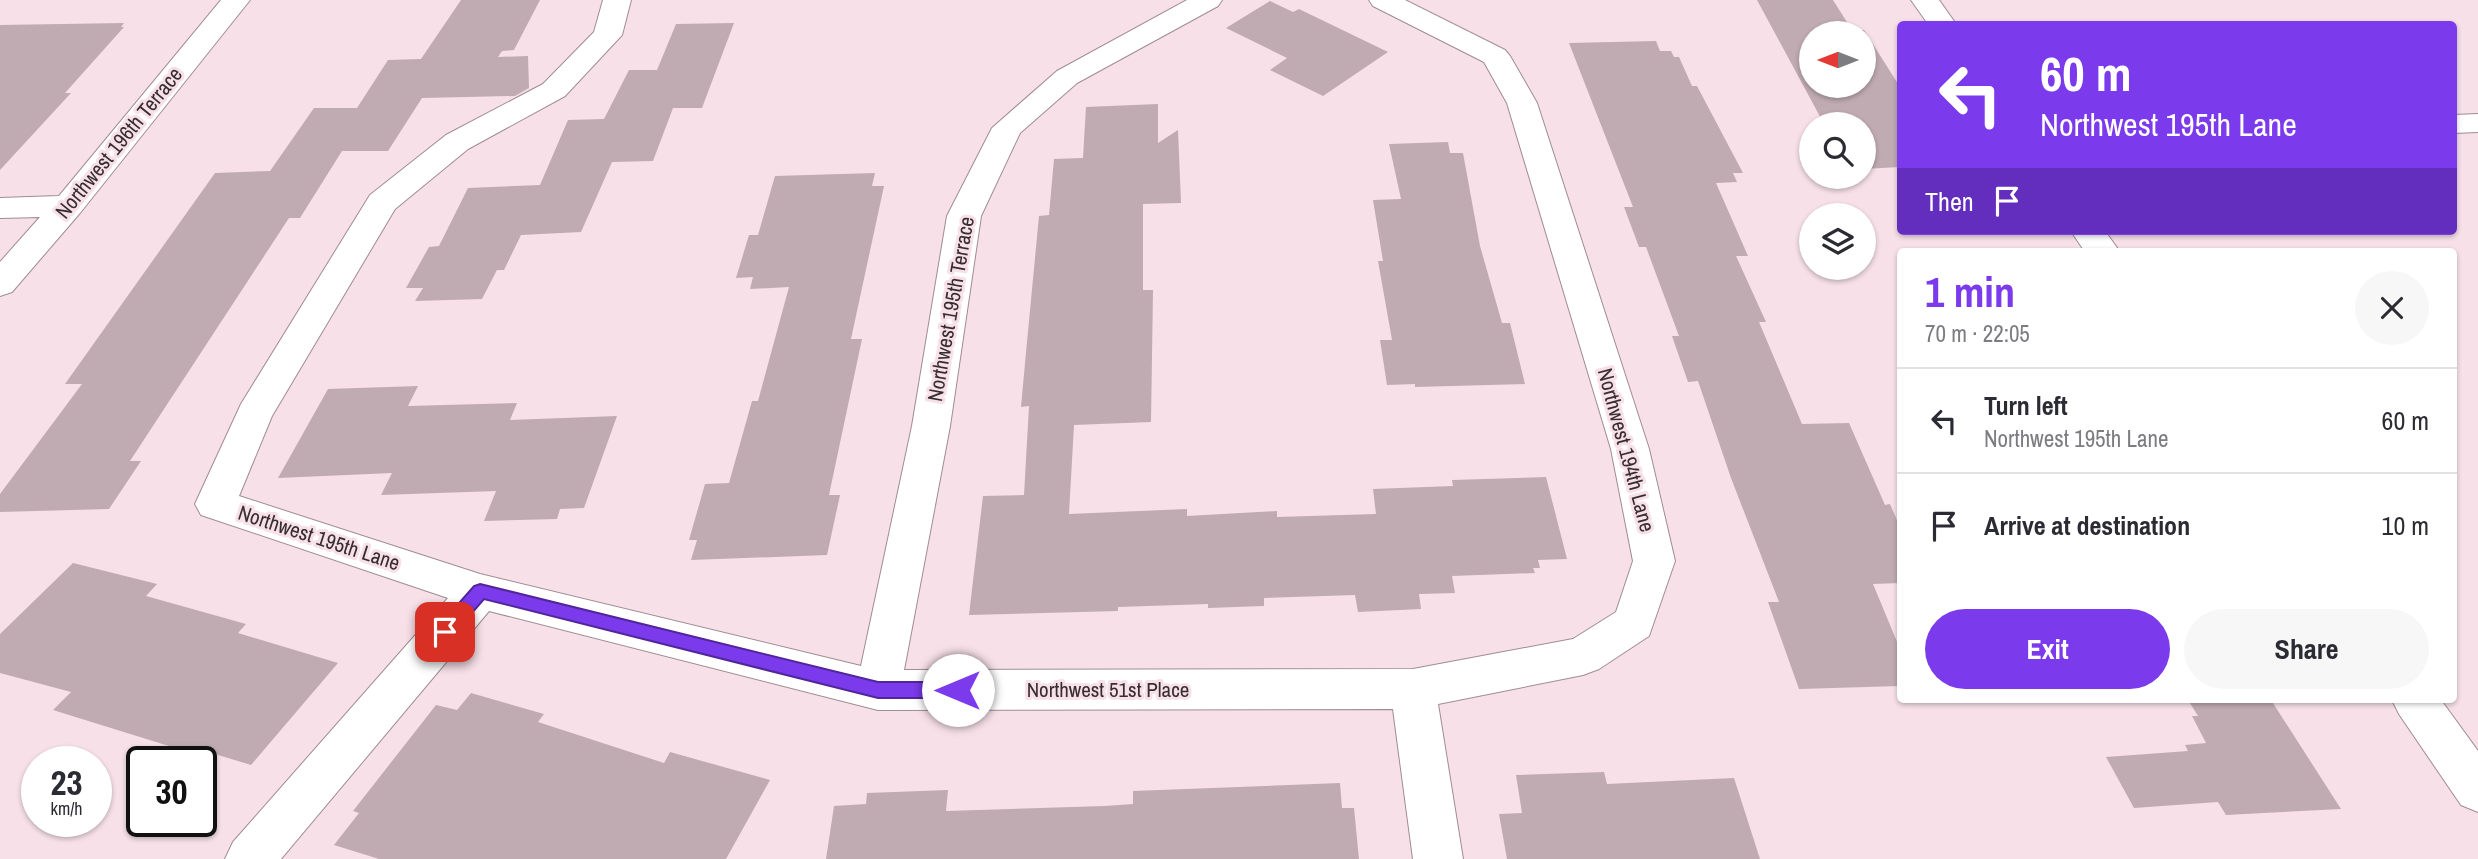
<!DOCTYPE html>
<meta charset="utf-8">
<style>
:root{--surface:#fff;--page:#f7f7f7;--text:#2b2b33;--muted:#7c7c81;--line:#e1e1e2;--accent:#7c3aed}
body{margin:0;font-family:"Archivo Narrow",sans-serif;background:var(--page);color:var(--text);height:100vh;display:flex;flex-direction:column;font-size:26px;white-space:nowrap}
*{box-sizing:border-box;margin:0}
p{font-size:23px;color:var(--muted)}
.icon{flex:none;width:38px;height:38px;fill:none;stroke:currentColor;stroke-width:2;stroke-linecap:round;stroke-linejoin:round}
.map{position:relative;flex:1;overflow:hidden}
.details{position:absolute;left:1897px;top:248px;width:560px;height:455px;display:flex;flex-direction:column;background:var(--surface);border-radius:7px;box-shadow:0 2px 5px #0004}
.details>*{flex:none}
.guide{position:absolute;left:1897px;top:21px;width:560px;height:214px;border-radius:7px;box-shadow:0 2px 5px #0004;background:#7c3aed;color:#fff;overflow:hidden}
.needle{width:46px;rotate:270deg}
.tools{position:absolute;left:1799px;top:21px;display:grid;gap:14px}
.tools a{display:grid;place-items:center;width:77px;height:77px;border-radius:50%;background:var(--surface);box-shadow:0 2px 5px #0004;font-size:35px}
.speed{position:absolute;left:21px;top:746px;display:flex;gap:14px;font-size:35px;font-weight:700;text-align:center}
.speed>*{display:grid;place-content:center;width:91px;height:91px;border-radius:50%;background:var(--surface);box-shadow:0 2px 5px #0004;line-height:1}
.speed small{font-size:18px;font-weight:400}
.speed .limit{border:4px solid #111;border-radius:10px;background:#fff;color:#111}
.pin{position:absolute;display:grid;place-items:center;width:60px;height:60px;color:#fff;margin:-30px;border-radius:14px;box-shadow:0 4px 10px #0006}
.me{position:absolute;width:77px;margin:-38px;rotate:270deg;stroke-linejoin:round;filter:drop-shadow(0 0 5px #0008)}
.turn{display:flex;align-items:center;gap:24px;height:147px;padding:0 28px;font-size:32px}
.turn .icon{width:91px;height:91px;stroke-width:2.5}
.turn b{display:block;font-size:49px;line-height:60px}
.then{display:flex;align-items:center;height:66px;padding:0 28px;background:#0003;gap:14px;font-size:26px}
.round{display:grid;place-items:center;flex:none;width:74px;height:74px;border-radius:37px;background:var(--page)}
.head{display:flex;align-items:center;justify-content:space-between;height:119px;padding:0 28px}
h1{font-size:42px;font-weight:700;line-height:52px;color:var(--accent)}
.button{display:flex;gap:14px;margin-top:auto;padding:14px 28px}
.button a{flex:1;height:80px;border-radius:42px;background:var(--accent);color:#fff;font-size:28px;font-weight:700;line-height:80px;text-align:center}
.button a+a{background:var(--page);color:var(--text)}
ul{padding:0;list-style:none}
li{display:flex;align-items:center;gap:21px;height:105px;padding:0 28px;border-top:2px solid var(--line)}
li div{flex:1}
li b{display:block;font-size:26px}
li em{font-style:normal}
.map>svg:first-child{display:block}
.building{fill:#c0abb3;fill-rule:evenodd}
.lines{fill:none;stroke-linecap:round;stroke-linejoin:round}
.street-casing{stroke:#a08c93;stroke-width:2}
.street{fill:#fff;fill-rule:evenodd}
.route{fill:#7c3aed;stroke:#51269a;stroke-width:2}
.labels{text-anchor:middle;stroke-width:6;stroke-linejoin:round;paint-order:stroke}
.street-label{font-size:21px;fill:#362d30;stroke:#f7e0e8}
</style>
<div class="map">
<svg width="2478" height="859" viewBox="0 0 2478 859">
<rect width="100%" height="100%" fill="#f7e0e8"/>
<!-- building -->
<path class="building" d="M461,0H540L514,50L502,51L498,57L528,56L529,88L515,96L422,98L388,151H342L300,218H289L130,461H141L109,509L0,512V494L82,384H65L215,173L270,171L314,108H357L388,60L421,59Z
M1757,0H1833L1852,30H1864L1900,87V167L1864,169V124H1824ZM1811,33H1864V86H1811Z
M1270,1L1293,12L1299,9L1388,52L1323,96L1270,70L1287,58L1226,28Z
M124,23L121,27H124L65,93H71L0,170V25Z
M734,23L702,108H673L653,161L612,162L581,232L521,235L504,270H497L482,299L415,301L423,288H406L429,247L439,246L468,188L540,185L568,120L604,119L629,70H657L676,24Z
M1656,41L1660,51H1671L1674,57H1679L1692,86H1697L1743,173H1733L1737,182L1716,183L1748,256H1736L1766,322H1759L1802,424L1849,423L1885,505L1890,504L1900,527V583L1873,584L1900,649V686L1799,689L1768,602H1779L1731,478L1698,381L1688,382L1672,336H1679L1646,247H1639L1624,207H1633L1569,43Z
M1158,104V143L1178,130L1181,203L1143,204V290H1153L1151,422L1074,425L1069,514L1187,509V516L1277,511V517L1376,514L1373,489L1453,486L1452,480L1546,477L1567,559L1538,560L1540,568H1533L1535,573L1452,576L1455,593L1419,594L1421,609L1358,612L1355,595L1264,598V606L1208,608V604L1118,607V611L969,615L983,496L1024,495L1029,406L1021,407L1025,363L1039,216L1049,215L1054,159L1083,158L1086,107Z
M1448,142L1450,153H1463L1480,246L1502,323H1510L1525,384L1415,387V384L1387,385L1380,340H1392L1378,261H1383L1373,200L1401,199L1389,144Z
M875,173L872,186H884L851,339H862L829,495H840L827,555L691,560L697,540H689L705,484L729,483L752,401H758L789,287L750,289L753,277L736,278L749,235H758L775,176Z
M418,386L408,406L517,403L510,420L617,416L584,508L560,509L557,519L484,521L496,491L381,495L392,473L278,478L328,389Z
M73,563L157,584L146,596L246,624L238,633L338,663L251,765L205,751L201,756L53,710L71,692L0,673V634Z
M471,693L544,714L538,722L664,763L670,752L770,780L726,859H379L334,845L359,813L353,811L436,705L457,710Z
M2188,700H2271L2341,809L2226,815L2218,802L2134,808L2106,757L2188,751L2185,745L2206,743L2192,716H2198Z
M1604,772L1607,784L1734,778L1760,859H1507L1499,814L1522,813L1516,775Z
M1340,783L1342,808H1354L1359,859H826L834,806L866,804L867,793L948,790L946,811L1105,806L1133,804V791Z"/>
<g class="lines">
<defs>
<path id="street" d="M221,0H250L80,213L12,292L0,296V262L40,217L0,218V198L59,196Z
M603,0H631L622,35L565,96L468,149L395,209L272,416L239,496L480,574L861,666L912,426L947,216L992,128L1057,71L1187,0H1222L1218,6L1077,83L1020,133L981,216L950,426L904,670L1413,669L1573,639L1616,612L1633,561L1611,449L1507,103L1484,62L1373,6L1369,0H1405L1505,50L1510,56L1537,103L1649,449L1675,561L1649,636L1599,669L1583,675L1438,704L1463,859H1413L1393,709L878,710L489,611L281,859H225L233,842L448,598L201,515L195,504L241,404L370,195L446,135L543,84L594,32Z
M1911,0H1939L1956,24H1928Z
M2478,114V132L2454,133V115Z
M2071,231H2105L2120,252H2085Z
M2392,700H2441L2478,751V812L2461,805L2399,714Z"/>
</defs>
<!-- street casing -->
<use href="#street" class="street-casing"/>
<!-- street -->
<use href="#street" class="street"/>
</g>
<!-- route -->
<path class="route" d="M480,584L878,682H958L965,684L967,690L965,696L958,698H878L484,599L451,637L445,640L438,637L436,632L438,627L474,586Z"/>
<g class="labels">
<!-- street labels -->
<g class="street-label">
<text transform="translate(119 143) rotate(-51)" y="7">Northwest 196th Terrace</text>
<text transform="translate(951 309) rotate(-80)" y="7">Northwest 195th Terrace</text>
<text transform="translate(1626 450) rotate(75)" y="7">Northwest 194th Lane</text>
<text transform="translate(319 538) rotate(18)" y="7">Northwest 195th Lane</text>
<text x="1108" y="697">Northwest 51st Place</text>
</g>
</g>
</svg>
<div class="tools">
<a><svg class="needle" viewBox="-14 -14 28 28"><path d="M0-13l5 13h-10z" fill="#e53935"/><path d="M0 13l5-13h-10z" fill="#7c7c81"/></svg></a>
<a><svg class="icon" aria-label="search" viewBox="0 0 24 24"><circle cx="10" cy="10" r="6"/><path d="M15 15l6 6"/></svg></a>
<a><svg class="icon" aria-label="layers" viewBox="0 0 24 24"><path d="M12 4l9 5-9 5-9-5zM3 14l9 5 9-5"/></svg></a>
</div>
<div class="speed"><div>23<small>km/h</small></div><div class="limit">30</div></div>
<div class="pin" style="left:445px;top:632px;background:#d93025"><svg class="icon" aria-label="arrive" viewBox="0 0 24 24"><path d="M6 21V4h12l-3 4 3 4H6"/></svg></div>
<svg class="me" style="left:958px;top:690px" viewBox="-20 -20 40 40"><circle r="19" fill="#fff"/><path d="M0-13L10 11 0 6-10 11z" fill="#7c3aed"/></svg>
<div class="guide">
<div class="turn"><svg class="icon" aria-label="left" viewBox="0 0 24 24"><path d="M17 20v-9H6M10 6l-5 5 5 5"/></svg><div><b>60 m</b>Northwest 195th Lane</div></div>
<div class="then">Then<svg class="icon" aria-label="arrive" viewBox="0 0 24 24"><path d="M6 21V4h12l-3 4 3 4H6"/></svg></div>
</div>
<section class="details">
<div class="head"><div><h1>1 min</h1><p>70 m · 22:05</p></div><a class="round"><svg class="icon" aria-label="close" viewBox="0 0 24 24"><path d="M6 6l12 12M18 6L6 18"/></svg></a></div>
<ul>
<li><svg class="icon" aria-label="left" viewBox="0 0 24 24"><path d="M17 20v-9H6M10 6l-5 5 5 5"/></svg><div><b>Turn left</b><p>Northwest 195th Lane</p></div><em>60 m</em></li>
<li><svg class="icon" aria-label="arrive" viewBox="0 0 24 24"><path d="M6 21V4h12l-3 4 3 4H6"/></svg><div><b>Arrive at destination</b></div><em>10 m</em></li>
</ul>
<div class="button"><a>Exit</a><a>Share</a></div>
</section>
</div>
